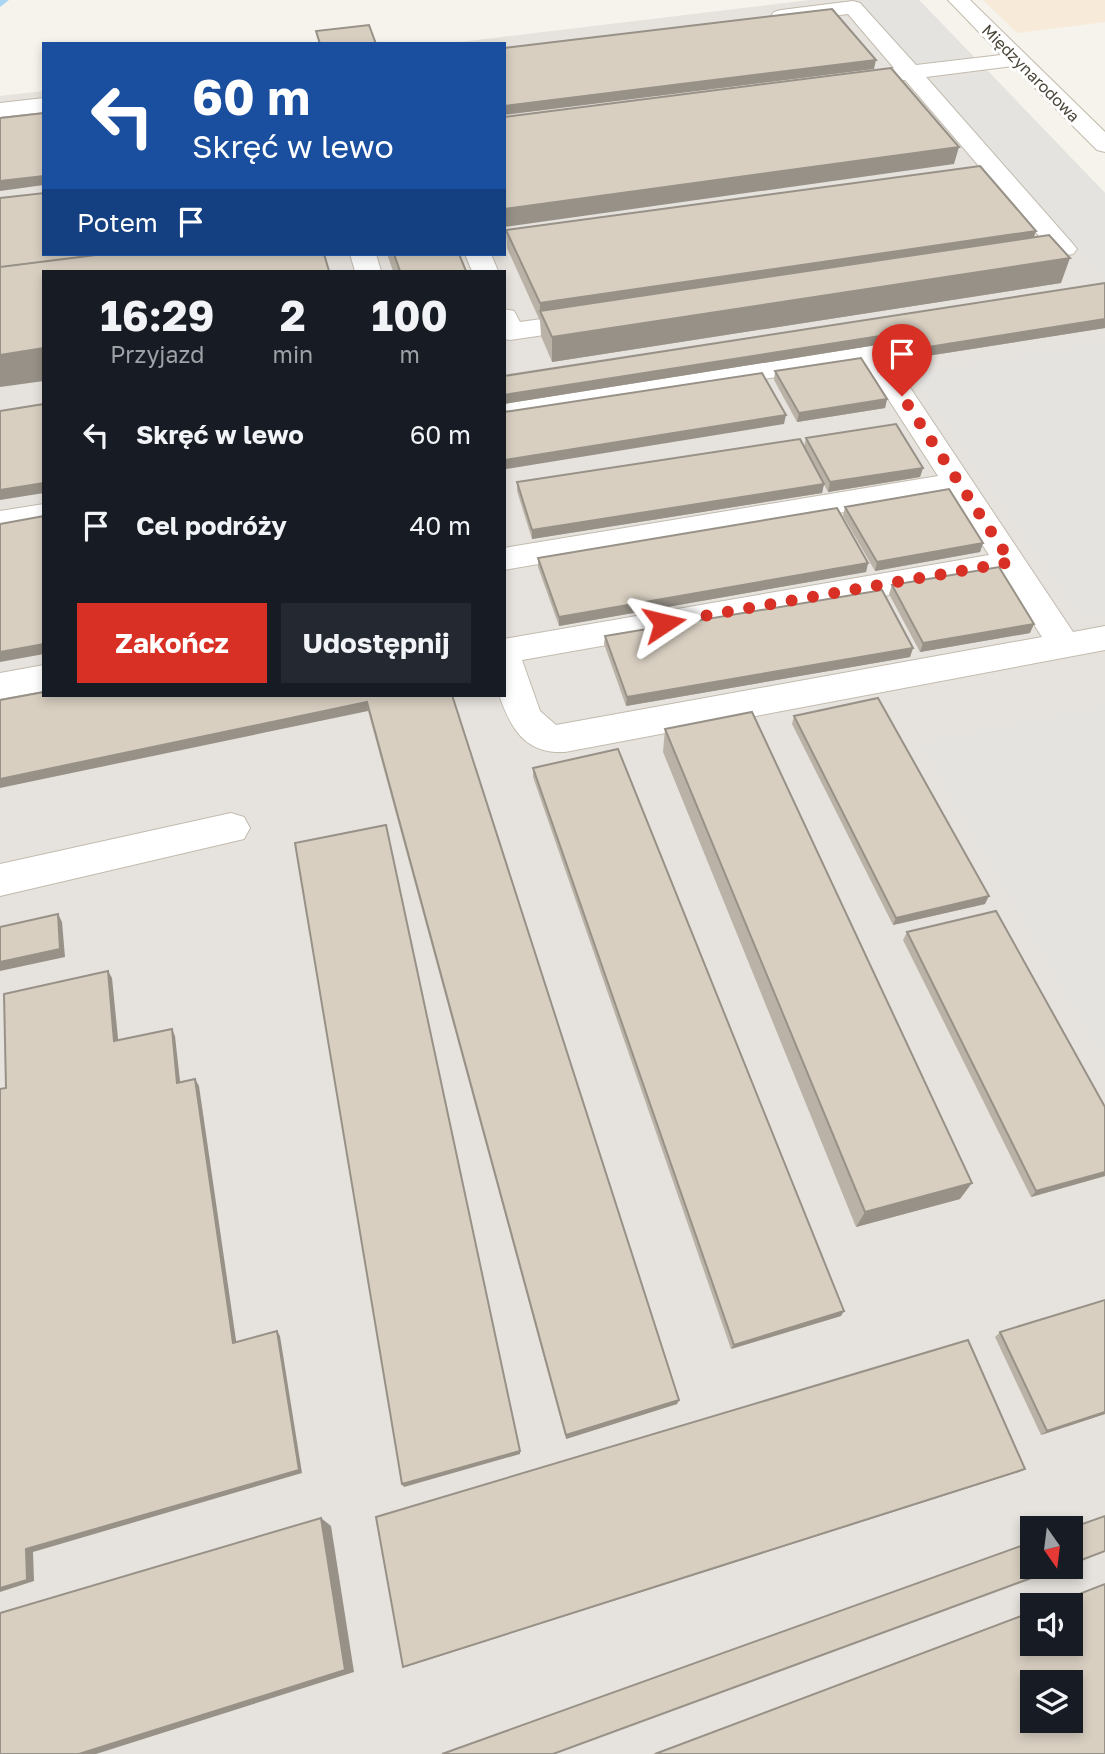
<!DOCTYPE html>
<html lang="pl">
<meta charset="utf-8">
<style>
:root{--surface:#171b24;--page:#242831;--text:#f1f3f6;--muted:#9ea1a6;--accent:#d93025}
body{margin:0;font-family:"Golos Text",sans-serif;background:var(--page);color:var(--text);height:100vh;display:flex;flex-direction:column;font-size:26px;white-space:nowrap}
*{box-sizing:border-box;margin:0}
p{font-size:23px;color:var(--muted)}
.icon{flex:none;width:38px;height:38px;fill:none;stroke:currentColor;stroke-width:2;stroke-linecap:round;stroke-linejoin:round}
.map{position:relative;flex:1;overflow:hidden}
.details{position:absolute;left:42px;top:270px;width:464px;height:427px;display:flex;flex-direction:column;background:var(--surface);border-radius:0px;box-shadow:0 4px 10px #0003}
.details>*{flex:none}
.top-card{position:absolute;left:42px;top:42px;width:464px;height:214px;border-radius:0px;box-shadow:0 4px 10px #0003;background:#1a4fa0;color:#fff;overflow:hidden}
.needle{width:46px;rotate:166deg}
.fabs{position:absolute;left:1020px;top:1516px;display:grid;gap:14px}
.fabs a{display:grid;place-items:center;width:63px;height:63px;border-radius:0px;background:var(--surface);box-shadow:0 4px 10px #0003;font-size:35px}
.pin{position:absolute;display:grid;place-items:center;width:60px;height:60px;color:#fff;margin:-72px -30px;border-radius:50% 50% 50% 0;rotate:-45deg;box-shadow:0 0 7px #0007}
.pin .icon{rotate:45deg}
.me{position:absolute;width:77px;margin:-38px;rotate:80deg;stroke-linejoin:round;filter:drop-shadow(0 0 5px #0008)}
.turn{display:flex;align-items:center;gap:24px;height:147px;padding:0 35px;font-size:32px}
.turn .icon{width:91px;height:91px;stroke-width:2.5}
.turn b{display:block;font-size:49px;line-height:60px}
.then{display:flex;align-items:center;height:66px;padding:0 35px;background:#0003;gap:14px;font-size:26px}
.eta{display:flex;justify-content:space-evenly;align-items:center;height:119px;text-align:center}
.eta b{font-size:42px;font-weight:700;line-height:49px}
.action{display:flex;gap:14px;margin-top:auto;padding:14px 35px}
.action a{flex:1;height:80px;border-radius:0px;background:var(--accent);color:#fff;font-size:28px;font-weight:700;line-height:80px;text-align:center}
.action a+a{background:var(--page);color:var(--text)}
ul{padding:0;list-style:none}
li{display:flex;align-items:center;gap:21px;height:91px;padding:0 35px}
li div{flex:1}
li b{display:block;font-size:26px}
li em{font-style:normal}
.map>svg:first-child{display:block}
.commercial{fill:#f7ead8}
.industrial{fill:#e6e2dd;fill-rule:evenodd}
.parking{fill:#e5e3e0}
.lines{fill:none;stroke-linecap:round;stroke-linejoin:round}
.stream{fill:#a9d4f2;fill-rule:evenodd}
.minor-casing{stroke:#c2bbae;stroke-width:2}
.minor{fill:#fff;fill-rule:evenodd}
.wall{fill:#bab2a6}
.shaded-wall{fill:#979187}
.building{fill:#d8cfc1;stroke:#979187;stroke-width:2;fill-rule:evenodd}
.route{stroke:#d93025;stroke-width:12;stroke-dasharray:0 21.6}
.labels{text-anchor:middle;stroke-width:6;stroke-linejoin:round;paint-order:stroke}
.far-street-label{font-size:16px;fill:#4b4439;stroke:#fff}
</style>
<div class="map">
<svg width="1105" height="1754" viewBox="0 0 1105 1754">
<rect width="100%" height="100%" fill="#f6f3ec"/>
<!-- commercial -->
<path class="commercial" d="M983,0H1105V22L1017,33Z"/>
<!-- industrial -->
<path class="industrial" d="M809,0H919L1105,193V1754H0V96L44,91V254H504V44H444ZM44,271H504V695H44ZM1032,1528H1071V1566H1032ZM1032,1605H1071V1643H1032ZM1032,1682H1071V1720H1032Z"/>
<!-- parking -->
<path class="parking" d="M855,0H919L976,59L913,66Z
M989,72L1105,193V281L926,80Z
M1105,342V615L1083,619L910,374Z
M1105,706V1060L920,743Z"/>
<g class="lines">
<!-- stream -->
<path class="stream" d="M0,0H9L0,7Z"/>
<defs>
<path id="minor" d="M948,0H970L1105,132V152L1097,150L1013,66L926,77L1073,244L1077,249L1073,254L1011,265L1002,262L998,257L1002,252L1046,244L905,80H884L881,75L884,70L894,68L848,14L781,22L774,20L771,16L774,12L781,10L853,1L860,3L916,65L1001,55Z
M44,98V112L0,117V103Z
M350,254H376L381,271H355Z
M465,254H491L498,271H472Z
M504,309L514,311L520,322L592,312L602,314L606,320L602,326L592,328L510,340L504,339Z
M873,345L883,347L1073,632L1105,626V650L565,752C525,754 511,729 499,695H504V639L989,555L950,494L504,570V548L938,476L865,363L504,420V402ZM1002,575L1042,637L556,725L540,711L522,660Z
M44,504V524L0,531V511Z
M44,665V691L0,699V673Z
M231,813L244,817L250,828L244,839L0,896V864Z"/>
</defs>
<!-- minor casing -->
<use href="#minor" class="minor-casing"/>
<!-- minor -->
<use href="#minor" class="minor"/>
</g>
<!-- wall -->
<path class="wall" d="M506,230L1034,238L1061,283L552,362L541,336L540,321L507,248Z
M387,254H459L466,271H393Z
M1105,283V328L895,361L883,344L504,404V376Z
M775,371L887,399L885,408L797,422L774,380Z
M806,438L923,468L920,477L828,492L804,447Z
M517,482L824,484L822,493L532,539L517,491Z
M845,507L983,543L980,552L875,571L843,516Z
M538,558L868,563L866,572L559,626L538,567Z
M892,585L1030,633L920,652L889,594Z
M605,636L913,648L910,657L626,706L604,644Z
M452,695L679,1400L677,1404L566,1439L368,711L0,700Z
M794,716L985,904L893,925L792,724Z
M665,729L960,1199L856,1227L663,752Z
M533,768L841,1316L731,1349L533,777Z
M907,932L1105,1107V1176L1031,1197L903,940Z
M1105,1300V1414L1041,1435L995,1337L1000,1332Z
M1105,1584V1754H653L1032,1611V1643L1071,1605H1049Z"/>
<!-- shaded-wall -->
<path class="shaded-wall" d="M876,60L874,69L504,115V106Z
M959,147L954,164L504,227V209Z
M44,176V185L0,191V181Z
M1036,231L1030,249L540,311V303Z
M1070,258L1061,283L552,362V337Z
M1105,319V328L895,361L897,352Z
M886,335L883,344L504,404V395Z
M44,348V381L0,387V355Z
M887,399L885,408L797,422L799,413Z
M786,415L784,424L506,469L505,460Z
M923,468L920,477L828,492L830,482Z
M44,483V493L0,500V490Z
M824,484L822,493L532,539V530Z
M983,543L980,552L875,571L877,562Z
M868,563L866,572L559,626V617Z
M1034,624L1030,633L920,652L923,643Z
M44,644V654L0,662V652Z
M913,648L910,657L626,706L627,697Z
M367,702L368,711L0,788V779Z
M989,896L985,904L893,925L896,918Z
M58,914L62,922L65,957L0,971V962Z
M108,971L112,978L119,1048L114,1041Z
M172,1029L175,1036L181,1090L177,1083Z
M195,1079L199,1086L237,1347L233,1343Z
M1105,1172V1176L1031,1197L1036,1191Z
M972,1183L960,1199L856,1227L865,1212Z
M844,1311L841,1316L731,1349L734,1345Z
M277,1331L280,1336L302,1473L33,1552L34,1581L0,1592V1588L26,1549Z
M679,1400L677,1404L566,1439V1435Z
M1105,1412V1414L1041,1435L1047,1431Z
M520,1451V1454L404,1487L402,1484Z
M1025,1469L1019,1472L405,1667H403Z
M321,1518L331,1526L354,1672L96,1754H79Z"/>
<!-- building -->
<path class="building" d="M832,9L876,60L504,106V48Z
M369,25L376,44H320L316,31Z
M891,68L959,147L504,209V117Z
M44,113V176L0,181V118Z
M980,166L1036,231L540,303L506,230Z
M44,193V254H104L0,267V198Z
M1049,235L1070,258L552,337L540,311Z
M104,254H324L329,271H44V348L0,355V267Z
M394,254H459L466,271H400Z
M1105,283V319L897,352L886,335L504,395V376Z
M861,358L887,399L799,413L775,371Z
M762,373L786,415L505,460L504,456V412Z
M44,404V483L0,490V411Z
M896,424L923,468L830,482L806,438Z
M800,439L824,484L532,530L517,482Z
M949,489L983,543L877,562L845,507Z
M837,508L868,563L559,617L538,558Z
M44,516V644L0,652V524Z
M999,567L1034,624L923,643L892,585Z
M882,590L913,648L627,697L605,636Z
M44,692V695H452L679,1400L566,1435L367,702L0,779V700Z
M878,698L989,896L896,918L794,716Z
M752,712L972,1183L865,1212L665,729Z
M618,749L844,1311L734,1345L533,768Z
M386,825L520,1451L402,1484L295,843Z
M996,911L1105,1107V1172L1036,1191L907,932Z
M58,914L60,949L0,962V927Z
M108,971L114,1041L172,1029L177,1083L195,1079L233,1343L277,1331L299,1470L26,1549L27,1580L0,1588V1089L6,1088L4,994Z
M1105,1300V1412L1047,1431L1000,1332Z
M968,1340L1025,1469L403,1667L376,1517Z
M1105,1516V1551L1071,1564V1528Z
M321,1518L345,1670L79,1754H0V1613Z
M1032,1542V1566H1064L553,1754H442Z
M1105,1584V1754H655L1032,1612V1643H1071V1605H1051ZM1032,1682H1071V1720H1032Z"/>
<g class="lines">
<!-- route -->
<path class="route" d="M664,623L1011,562L902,396"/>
</g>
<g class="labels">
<!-- far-street labels -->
<g class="far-street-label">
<text transform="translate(1031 73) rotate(45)" y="6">Międzynarodowa</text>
</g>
</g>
</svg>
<div class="fabs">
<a><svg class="needle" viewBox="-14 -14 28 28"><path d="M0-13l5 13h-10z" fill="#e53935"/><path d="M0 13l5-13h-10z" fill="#9ea1a6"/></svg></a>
<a><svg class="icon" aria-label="sound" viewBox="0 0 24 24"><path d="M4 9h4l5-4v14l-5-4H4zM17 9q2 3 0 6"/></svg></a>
<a><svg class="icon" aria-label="layers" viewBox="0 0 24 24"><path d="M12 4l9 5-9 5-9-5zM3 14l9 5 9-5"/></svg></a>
</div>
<div class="pin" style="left:902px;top:396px;background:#d93025"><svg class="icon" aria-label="arrive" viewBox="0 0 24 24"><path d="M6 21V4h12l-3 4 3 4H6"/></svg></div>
<svg class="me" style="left:664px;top:623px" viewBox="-20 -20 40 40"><path d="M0-17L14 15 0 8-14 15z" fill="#d93025" stroke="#fff" stroke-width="4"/></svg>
<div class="top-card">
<div class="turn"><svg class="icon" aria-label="left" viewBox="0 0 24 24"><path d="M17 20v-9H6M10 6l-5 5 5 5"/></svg><div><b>60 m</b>Skręć w lewo</div></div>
<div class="then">Potem<svg class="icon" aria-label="arrive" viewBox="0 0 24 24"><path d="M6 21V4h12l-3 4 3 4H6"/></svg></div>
</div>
<section class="details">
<div class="eta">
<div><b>16:29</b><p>Przyjazd</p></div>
<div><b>2</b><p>min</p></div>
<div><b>100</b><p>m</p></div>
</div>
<ul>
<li><svg class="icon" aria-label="left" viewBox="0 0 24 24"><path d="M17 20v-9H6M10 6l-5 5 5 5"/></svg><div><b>Skręć w lewo</b></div><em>60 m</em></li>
<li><svg class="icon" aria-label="arrive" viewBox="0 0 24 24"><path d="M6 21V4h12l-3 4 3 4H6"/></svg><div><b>Cel podróży</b></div><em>40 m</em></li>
</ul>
<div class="action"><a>Zakończ</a><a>Udostępnij</a></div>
</section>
</div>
